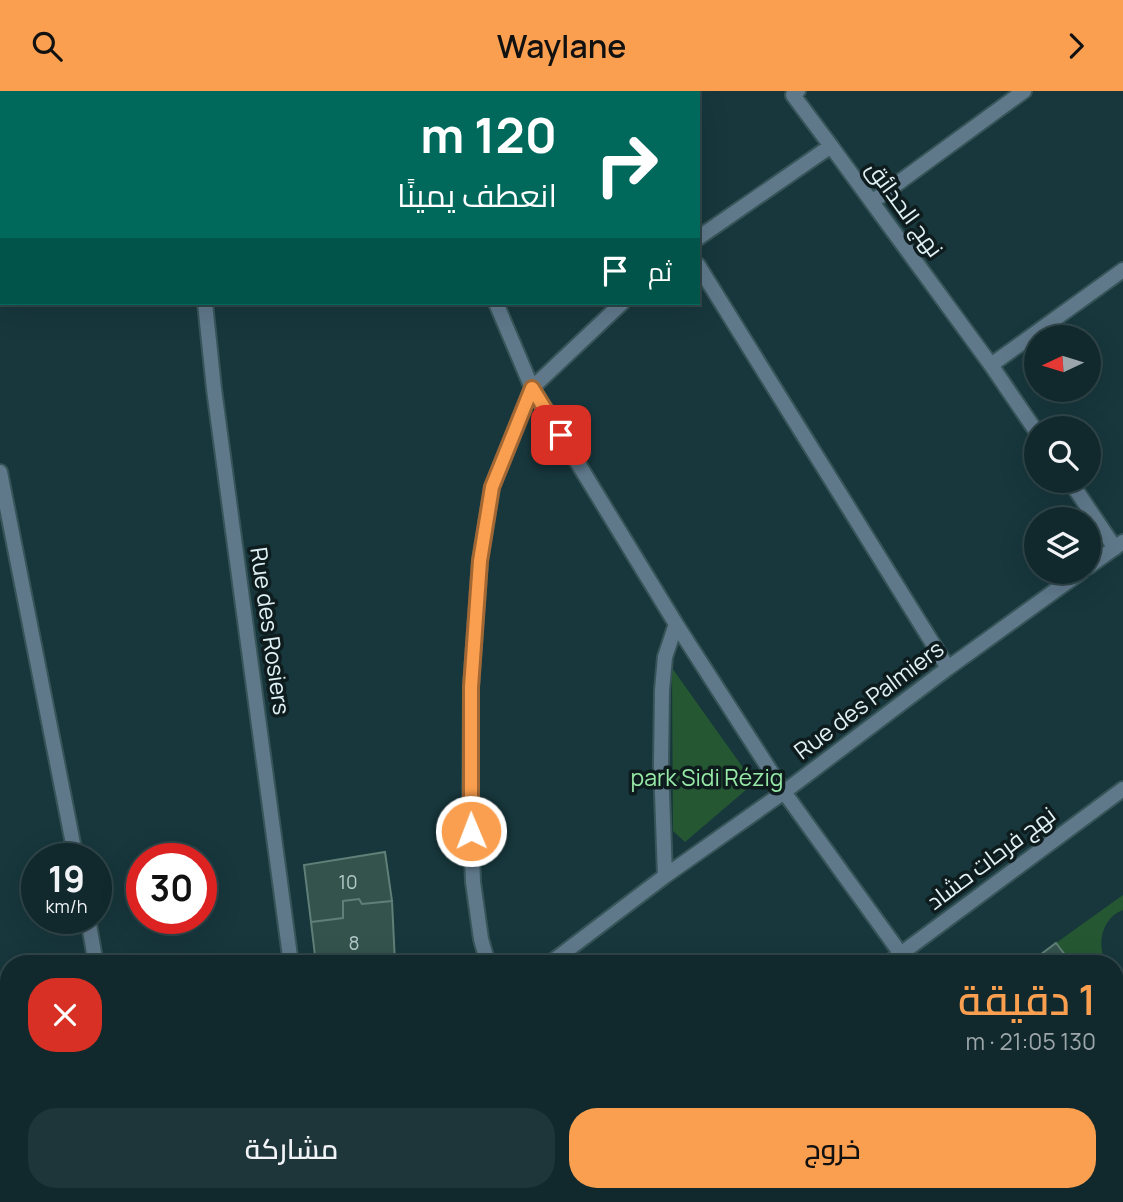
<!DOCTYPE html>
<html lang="ar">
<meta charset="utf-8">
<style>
:root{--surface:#11292d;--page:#1e3539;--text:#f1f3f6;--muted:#9ca6aa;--line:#304549;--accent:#fa9f4f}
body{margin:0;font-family:Manrope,Cairo,sans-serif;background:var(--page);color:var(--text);direction:rtl;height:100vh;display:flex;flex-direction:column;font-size:26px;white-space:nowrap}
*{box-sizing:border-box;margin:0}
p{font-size:23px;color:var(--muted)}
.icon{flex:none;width:38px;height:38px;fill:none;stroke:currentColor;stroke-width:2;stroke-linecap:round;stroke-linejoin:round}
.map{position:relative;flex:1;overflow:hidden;direction:ltr}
.side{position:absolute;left:0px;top:864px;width:1124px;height:247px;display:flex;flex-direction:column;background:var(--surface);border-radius:28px 28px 0 0;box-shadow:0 7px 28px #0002,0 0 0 2px var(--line);direction:rtl}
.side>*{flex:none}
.guide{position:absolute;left:0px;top:0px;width:700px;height:214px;box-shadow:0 7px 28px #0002,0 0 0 2px var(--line);direction:rtl;background:#00695c;color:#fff;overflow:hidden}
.needle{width:46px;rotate:266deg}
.buttons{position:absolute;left:1024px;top:234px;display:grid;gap:14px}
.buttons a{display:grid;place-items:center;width:77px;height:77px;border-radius:50%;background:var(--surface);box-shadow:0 7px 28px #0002,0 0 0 2px var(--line);font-size:35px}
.speed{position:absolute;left:21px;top:752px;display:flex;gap:14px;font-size:35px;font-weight:700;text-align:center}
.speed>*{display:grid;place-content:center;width:91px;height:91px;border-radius:50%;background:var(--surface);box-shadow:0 7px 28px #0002,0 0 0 2px var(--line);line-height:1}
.speed small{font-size:18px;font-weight:400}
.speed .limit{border:10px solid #d22;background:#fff;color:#111}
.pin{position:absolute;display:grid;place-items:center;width:60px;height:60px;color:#fff;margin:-30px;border-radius:14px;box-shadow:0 4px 10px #0006}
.me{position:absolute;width:77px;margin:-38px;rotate:359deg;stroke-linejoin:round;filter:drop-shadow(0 0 5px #0008)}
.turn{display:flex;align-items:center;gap:24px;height:147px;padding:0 28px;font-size:32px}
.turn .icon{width:91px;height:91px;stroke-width:2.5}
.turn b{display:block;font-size:49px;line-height:60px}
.then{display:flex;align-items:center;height:66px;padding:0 28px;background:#0003;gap:14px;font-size:26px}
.round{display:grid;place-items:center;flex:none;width:74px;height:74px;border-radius:28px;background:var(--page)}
.summary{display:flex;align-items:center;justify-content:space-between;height:119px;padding:0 28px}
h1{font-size:42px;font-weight:600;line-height:52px;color:var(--accent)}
.action{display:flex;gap:14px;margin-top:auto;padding:14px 28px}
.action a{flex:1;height:80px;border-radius:28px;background:var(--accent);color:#111;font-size:28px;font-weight:600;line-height:80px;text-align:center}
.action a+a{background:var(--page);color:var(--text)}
header{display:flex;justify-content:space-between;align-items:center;height:91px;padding:0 28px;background:var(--accent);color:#111;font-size:32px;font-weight:600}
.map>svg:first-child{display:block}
.green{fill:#255832}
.building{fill:#34534d;stroke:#5f7f77;stroke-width:2}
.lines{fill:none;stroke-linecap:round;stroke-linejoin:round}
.lane-casing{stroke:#375559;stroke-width:16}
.street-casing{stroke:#375559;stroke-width:18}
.lane{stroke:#5f798b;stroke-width:12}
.street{stroke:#5f798b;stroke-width:14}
.route-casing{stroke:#a26733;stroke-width:18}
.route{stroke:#fa9f4f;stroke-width:12}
.labels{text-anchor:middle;stroke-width:7;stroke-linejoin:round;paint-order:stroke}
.number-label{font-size:19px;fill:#b4caca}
.street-label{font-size:23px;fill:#dff1f4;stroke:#0e1c1e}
.park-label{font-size:23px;fill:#97e9a7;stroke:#0e1c1e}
</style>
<header><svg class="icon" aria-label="forward" viewBox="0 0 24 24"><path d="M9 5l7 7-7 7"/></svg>Waylane<svg class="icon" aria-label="search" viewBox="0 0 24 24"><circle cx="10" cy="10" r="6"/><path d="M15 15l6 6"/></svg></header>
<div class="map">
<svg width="1123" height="1111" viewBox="0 0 1123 1111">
<rect width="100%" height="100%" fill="#17373c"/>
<!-- green -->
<path class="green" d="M672,577L754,692L685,751L673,740Z
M1123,804V819C1104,826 1097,848 1104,867L1091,873H1072L1056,852Z"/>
<!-- building -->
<path class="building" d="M385,761L392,810L362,813L359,808L343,810V827L311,831L304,774Z
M359,808L362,813L392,810L395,872L316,873L311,831L343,827V810Z
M1056,852L1072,873H1028Z
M1104,867L1106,873H1091Z
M1115,882L1123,887V918L1115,914Z
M1115,914L1123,918V975L1119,978L1115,972Z
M1123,1071V1111H1084L1080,1106L1084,1102H1115V1077Z
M351,1102H402L352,1110Z
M704,1102H820L826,1111H704L700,1106Z"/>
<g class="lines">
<defs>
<path id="lane" d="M849,1102L856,1111"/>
<path id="street" d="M183,0V2
M410,0L411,2
M617,0L618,2
M798,0L793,4L831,55
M872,111L1024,0
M698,147L831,55L991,274L1036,340
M698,174L948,577
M205,212L214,298L291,873
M496,212L532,297L676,533L784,701L901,863
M991,274L1123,179
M0,381L76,768
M1070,390L1115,457
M1088,476L1123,451
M665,785L661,674L662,599L665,566L676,533
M88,828L96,873
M488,873L481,848L473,791L470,715L471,596L480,470L492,396L532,297L622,212
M549,873L665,785L784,701L948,577L1081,481
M887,873L1123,698
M1115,1030L1123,1024
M0,1079L6,1111
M141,1102L143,1111
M310,1102L312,1111
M247,1111L259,1102
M574,1111L586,1102
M1007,1111L1018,1102"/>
</defs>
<!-- lane casing -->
<use href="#lane" class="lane-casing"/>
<!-- street casing -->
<use href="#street" class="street-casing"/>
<!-- lane -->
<use href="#lane" class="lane"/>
<!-- street -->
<use href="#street" class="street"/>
</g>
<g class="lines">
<defs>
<path id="route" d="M471,740V596L480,470L492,396L532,297L561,344"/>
</defs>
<!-- route casing -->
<use href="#route" class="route-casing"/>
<!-- route -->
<use href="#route" class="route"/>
</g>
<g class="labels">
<!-- number labels -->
<g class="number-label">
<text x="348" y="798">10</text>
<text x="354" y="859">8</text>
</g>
<!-- street labels -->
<g class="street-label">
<text transform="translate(905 118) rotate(54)" y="8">نهج الحدائق</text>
<text transform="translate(270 540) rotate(82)" y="8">Rue des Rosiers</text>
<text transform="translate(869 609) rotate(-37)" y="8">Rue des Palmiers</text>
<text transform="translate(991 767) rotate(-37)" y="8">نهج فرحات حشاد</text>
</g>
<!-- park labels -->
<g class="park-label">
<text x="707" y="695">park Sidi Rézig</text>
</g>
</g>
</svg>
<div class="buttons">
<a><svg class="needle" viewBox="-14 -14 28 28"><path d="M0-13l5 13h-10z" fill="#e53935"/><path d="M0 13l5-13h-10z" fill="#9ca6aa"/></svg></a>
<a><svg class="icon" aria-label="search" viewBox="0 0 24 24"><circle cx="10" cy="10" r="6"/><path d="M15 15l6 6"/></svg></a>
<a><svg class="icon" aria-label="layers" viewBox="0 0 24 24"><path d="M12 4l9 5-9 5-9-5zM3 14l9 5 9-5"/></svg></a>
</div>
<div class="speed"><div>19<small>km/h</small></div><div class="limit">30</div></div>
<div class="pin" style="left:561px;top:344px;background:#d93025"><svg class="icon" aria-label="arrive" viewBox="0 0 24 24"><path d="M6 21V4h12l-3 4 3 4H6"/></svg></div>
<svg class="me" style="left:471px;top:740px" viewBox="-20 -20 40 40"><circle r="17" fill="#fa9f4f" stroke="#fff" stroke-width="3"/><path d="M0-11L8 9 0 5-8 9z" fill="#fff"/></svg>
<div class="guide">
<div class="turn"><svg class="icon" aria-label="right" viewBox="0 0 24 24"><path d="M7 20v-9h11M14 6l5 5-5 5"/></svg><div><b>120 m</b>انعطف يمينًا</div></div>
<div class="then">ثم<svg class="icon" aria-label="arrive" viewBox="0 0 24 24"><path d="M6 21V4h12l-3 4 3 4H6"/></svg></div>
</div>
<section class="side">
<div class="summary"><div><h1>1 دقيقة</h1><p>130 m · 21:05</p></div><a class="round" style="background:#d93025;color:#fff"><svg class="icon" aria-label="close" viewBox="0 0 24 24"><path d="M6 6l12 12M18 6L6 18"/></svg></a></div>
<div class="action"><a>خروج</a><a>مشاركة</a></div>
</section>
</div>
